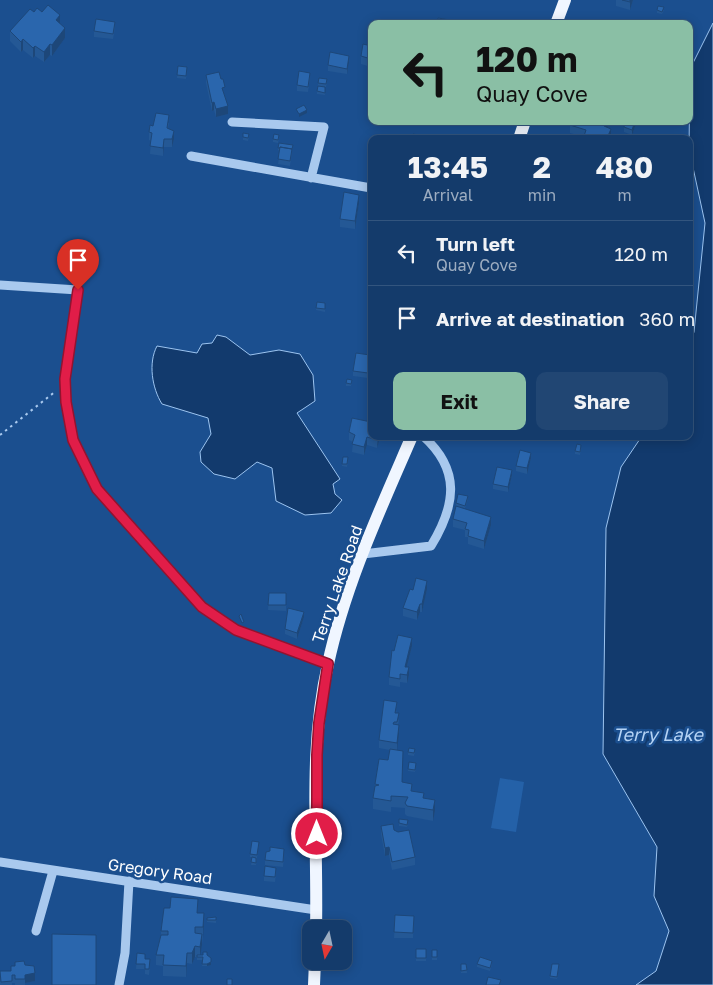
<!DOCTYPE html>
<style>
:root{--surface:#143b6b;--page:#214673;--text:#f1f3f6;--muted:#9dadc1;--line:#33557e;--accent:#8abfa5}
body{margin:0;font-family:"Golos Text",sans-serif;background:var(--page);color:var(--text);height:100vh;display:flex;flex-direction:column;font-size:19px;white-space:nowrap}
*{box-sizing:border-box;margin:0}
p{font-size:16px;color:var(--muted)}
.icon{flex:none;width:28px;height:28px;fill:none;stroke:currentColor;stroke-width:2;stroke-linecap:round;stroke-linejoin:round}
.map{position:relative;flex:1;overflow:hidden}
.side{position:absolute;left:368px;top:135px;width:325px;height:305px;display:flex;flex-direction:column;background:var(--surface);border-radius:10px;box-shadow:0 2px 12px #0003,0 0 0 1px var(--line)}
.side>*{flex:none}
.banner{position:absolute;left:368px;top:20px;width:325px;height:105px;border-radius:10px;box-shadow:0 2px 12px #0003,0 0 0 1px var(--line);background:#8abfa5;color:#111;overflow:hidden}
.needle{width:32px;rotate:189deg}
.fabs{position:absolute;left:302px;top:920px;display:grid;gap:10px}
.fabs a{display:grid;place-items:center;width:50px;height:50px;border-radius:10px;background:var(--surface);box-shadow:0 2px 12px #0003,0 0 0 1px var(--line);font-size:25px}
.pin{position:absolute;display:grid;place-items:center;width:42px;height:42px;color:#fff;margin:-51px -21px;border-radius:50% 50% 50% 0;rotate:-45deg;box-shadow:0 0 5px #0007}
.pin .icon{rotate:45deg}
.me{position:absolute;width:55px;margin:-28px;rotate:0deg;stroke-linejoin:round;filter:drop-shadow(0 0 4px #0008)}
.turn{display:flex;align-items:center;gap:18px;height:105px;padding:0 25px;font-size:22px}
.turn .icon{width:65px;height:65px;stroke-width:2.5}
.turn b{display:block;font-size:35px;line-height:42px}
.eta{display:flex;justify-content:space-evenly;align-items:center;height:85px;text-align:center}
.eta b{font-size:30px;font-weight:700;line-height:35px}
.primary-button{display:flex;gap:10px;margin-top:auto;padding:10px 25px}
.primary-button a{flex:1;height:58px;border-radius:10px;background:var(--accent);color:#111;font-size:20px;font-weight:700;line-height:58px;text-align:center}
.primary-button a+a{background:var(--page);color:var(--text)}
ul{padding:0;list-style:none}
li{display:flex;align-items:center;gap:15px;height:65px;padding:0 25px;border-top:1px solid var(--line)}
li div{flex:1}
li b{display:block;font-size:19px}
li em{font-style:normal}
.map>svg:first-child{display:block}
.green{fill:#2461a8}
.water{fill:#123a6d;stroke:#9cc4f0}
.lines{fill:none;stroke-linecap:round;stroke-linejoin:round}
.path{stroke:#a9c9ee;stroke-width:2;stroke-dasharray:2.5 4;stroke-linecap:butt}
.minor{stroke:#a9c9ee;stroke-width:9}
.major{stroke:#f0f6ff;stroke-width:12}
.wall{fill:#245895}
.shaded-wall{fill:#1d4779}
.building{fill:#2a66ad;stroke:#1d4779}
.route-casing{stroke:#92132f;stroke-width:12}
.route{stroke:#e11d48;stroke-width:9}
.labels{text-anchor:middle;stroke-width:5;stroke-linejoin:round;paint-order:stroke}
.street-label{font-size:16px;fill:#fff;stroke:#1b4f8f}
.water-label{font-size:18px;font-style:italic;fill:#b5d3f5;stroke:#1b4f8f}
</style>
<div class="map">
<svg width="713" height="985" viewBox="0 0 713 985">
<rect width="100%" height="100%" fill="#1b4f8f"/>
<!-- green -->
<path class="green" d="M500,778L524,782L516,832L491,828Z"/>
<!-- water -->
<path class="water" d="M713,23V985H636L656,971L669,931L654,896L657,847L603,754L606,528L621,467L642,436H689V345L694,332L705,223L689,149L690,69Z
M217,335L226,337L250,355L279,350L300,354L313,375L315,401L297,413L340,479L333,484L335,494L342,500L331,513L305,515L276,501L272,468L257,462L235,479L214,474L201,462L200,452L211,434L208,418L162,404C152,388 148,363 157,346L197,353L202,344L212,343Z"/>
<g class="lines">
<!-- path -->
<path class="path" d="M0,435L56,391"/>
<!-- minor -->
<path class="minor" d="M232,122L324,127L311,178
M191,156L371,188
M0,285L78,290L65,379L66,402L73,440L97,489L202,607L236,630L328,664
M363,554L431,546C456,505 461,470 423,436
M0,862L316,910
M36,931L53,871
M119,985L125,953L129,881"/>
<!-- major -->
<path class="major" d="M556,24L565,0
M519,139L525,121
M316,929C318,841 308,750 328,664C345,585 380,510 412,436
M314,985L315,961"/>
</g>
<!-- wall -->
<path class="wall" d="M616,0H633L630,10L616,6Z
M657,10H664L662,14L657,13Z
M42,12L60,24L65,38L52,56L50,55L44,62L35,56L33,58L23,50L21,52L10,41V31Z
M115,27L113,39L94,37V31Z
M371,46V67L361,64V56Z
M349,61L347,74L328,71V65Z
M178,66L187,67L186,79L177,78Z
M206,75L225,95L228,114L216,117L214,110L212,111L206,83Z
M310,78L308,92L297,91V85Z
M327,81L326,87L318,86V83Z
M325,90V95L317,94V91Z
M571,121H610L607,127L611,137L610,139H583L584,137L570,133V125Z
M615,121H637L632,135L624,132V126L620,125V123Z
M169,123L168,128L174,139L172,147H164L163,156L150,154L151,141L149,140V132L153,126Z
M249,136L248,141L243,140V137Z
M279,137L278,143L273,142V139Z
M293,145L290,166L278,164L280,151L278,150V148Z
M359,203L355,229L340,227V219Z
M325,306V312L316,310V308Z
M370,360L368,378L353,376V371Z
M352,380L351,386H346V383Z
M349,432L371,436H379V441L377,448L367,445L364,455L352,452L353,442L349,440Z
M581,447L580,455L575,454V451Z
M531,458L527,474L516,471V466Z
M348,460L347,467L342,466V464Z
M512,475L508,492L493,489V484Z
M468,499L465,508L459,507L491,525L484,549L468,544V537H465V530L453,527V519L456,506V503Z
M427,589L422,612H420L417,620L403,616V608L413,590Z
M269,593H286V611L268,610Z
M304,617L297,639L285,634V629Z
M412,646L407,667L409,675L407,683L400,682V687L389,685V677L394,651Z
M397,710L396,713L399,721L398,725L399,733L397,750L402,782L412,791L424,799L435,811L433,821L407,816L405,814V808L391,807V812L373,809V798L379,759L388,760L390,750L379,748V740Z
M415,751L414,756L408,755V752Z
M416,766L415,772L408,771V769Z
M399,823H408L407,827L399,826Z
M381,826L394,830L415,857V865L392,870L389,855L385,856L381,834Z
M259,844L256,865H251L252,857H250V854Z
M270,851L284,854L283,867L265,865V860Z
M276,873L275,882L264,881V876Z
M198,913L204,924L202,945L200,955H207L211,958V965L207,966H202L203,960H197V957H195L192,964L187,963L186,977L163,976V966L156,965V955L161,935V931Z
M395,915L414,916L413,938H394Z
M216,917V923L207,922V918Z
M416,949H426V961H416Z
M432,950H437V960H432Z
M137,953L145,959L150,964L149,975L145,974V969H136Z
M461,964H466L467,973H461Z
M477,964H492L490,971L477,967Z
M25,965L35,981L25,983V985H15V983H12V985H0V971H11Z
M559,967L557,979L550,978V976Z"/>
<!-- shaded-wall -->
<path class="shaded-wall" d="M630,0H633L630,10Z
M60,15V26L56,20Z
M65,28V38L52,56V45Z
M23,39V50L21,52V42Z
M50,44V55L44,62V52Z
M35,46V56L33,58V48Z
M349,56V61L347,74V69Z
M214,102V110L212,111V103Z
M228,106V114L216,117V109Z
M307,110V113L299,117V114Z
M606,121H610L604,134V126Z
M635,121H637L632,135V130Z
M611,129V137L610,139H607Z
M174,131V139L172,147V139Z
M164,139V147L163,156V148Z
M359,195V203L355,229V221Z
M378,436H379V441L377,448Z
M367,437V445L364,455V447Z
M531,453V458L527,474V468Z
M512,470V475L508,492V487Z
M491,517V525L484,549V541Z
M427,581V589L422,612V604Z
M420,604V612L417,620V612Z
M304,612V617L297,639V633Z
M412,638V646L405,674V667Z
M409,667V675L407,683V675Z
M399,725V733L397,751V743Z
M435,800V811L433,821V810Z
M389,847V855L385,856V848Z
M204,913V924L203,938V927Z
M202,934V945L200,957V947Z
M195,946V957L192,964V953Z
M187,953V963L186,977V966Z
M211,962V965L207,966V964Z
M35,973V981L25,983V975Z"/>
<!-- building -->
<path class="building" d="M622,0H630V2Z
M48,5L60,15L56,20L65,28L52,45L50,44L44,52L35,46L33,48L23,39L21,42L10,31L30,9L34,12L37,8L42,12Z
M658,6L664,7L662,12L657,10Z
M438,18L456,21V24H437Z
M96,19L115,22L113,34L94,31Z
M363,44L371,46V59L361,56Z
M330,52L349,56L347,69L328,65Z
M178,66L187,67L186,76L177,75Z
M299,71L310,73L308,87L297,85Z
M219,72L221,79H223L225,87L222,88L228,106L216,109L214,102L212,103L206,75Z
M319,78L327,79L326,84L318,83Z
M318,86L325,87V93L317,91Z
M304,105L307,110L299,114L296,109Z
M156,113L169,115L167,128L174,131L172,139H164L163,148L150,146L152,133L149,132L150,125L153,126Z
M571,121H606L604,126L611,129L607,138L600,135L599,139H583L586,130L570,125Z
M625,121H635L632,130L624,127Z
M243,133L249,134L248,138L243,137Z
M274,134L279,135L278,140L273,139Z
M413,134L425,136L424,139H408V137L412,138Z
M450,135H467V139H450Z
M432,137L441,138V139H432Z
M279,143L293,145L292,149L280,147V148H278Z
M280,147L292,149L290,161L278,159Z
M344,192L359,195L355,221L340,219Z
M317,302L325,303V309L316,308Z
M356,353L370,355L368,373L353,371Z
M347,379L352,380L351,384L346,383Z
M352,418L371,422V436H378L377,440L367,437L364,447L352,444L355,435L349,432Z
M577,444L581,445L580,452L575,451Z
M520,450L531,453L527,468L516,466Z
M343,457H348L347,464H342Z
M497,467L512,470L508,487L493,484Z
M458,494L468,496L465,506L456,503Z
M456,506L491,517L484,541L468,536L469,530L465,529L467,523L453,519Z
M416,578L427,581L422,604H420L417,612L403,608L410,589L413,590Z
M269,593H286V605H268Z
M288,608L304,612L297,633L285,629Z
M241,614L244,622L242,623L239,616Z
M398,635L412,638L405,667H409L407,675L400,674V679L389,677L392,650L394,651Z
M384,700L397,702L395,713H399L397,722H394L393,724L399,725L397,743L379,740Z
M409,748L415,749L414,753L408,752Z
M390,749L403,751L402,782L412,784L411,791L424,793L423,798L435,800L433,810L407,806L405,803L408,797L391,796V801L373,798L375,786L379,785L375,784L379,759L388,760Z
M409,762L416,763L415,770L408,769Z
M399,819L408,820L407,825L399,823Z
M393,824L394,830L398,832L409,830L415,857L392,862L389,847L385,848L381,826Z
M252,841L259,842L257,855L250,854Z
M270,847L284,849L283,862L265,860L266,852L270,851Z
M252,857L256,858V863L251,862Z
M265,866L276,868L275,877L264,876Z
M171,897L198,899L197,913H204L203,927H195V933L202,934L200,947L195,946L192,953H187L186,966L163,965L164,955H156L161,935H168V931H161L164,908H170Z
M395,915L414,916L413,933L394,932Z
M216,917V920H207V918Z
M52,934L96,935V985H52Z
M416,949H426V958H416Z
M432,950H437V957H432Z
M203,952H207V955L211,958V962L207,964H202L203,957H197V955H203Z
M137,953L145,954V959H150L149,969H145V964H136Z
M480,957L492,961L490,968L477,964Z
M24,961L25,965L34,966L35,973L25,975V979H15V975H12V981L1,982L0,971H11V966H15V962Z
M461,964H466L467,970L461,971Z
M552,964H559L557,977L550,976Z
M488,977L501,980L499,985H486Z
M227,979H232V985H227Z"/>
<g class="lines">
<defs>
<path id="route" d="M78,290L65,379L66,402L73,440L97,489L202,607L236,630L328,664L319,723L317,755V834"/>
</defs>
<!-- route casing -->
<use href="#route" class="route-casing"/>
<!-- route -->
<use href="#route" class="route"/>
</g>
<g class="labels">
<!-- street labels -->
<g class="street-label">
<text transform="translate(337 584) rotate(-71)" y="6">Terry Lake Road</text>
<text transform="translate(160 871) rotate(8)" y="6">Gregory Road</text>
</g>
<!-- water labels -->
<g class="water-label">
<text x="658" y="741">Terry Lake</text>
</g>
</g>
</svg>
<div class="fabs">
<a><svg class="needle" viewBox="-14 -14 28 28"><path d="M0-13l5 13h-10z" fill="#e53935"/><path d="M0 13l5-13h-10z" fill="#9dadc1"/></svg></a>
</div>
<div class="pin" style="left:78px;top:290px;background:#d93025"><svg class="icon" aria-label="arrive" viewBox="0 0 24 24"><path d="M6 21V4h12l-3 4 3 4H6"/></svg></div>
<svg class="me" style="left:317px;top:834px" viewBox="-20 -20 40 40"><circle r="17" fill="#e11d48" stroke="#fff" stroke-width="3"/><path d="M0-11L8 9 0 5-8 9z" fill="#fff"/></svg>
<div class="banner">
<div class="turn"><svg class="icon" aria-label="left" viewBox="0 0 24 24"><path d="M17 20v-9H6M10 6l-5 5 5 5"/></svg><div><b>120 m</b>Quay Cove</div></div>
</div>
<section class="side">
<div class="eta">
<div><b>13:45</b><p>Arrival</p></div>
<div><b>2</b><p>min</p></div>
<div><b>480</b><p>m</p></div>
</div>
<ul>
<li><svg class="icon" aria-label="left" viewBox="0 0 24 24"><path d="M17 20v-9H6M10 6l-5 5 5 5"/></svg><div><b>Turn left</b><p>Quay Cove</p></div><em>120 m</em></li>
<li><svg class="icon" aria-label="arrive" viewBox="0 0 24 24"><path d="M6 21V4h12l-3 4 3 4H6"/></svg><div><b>Arrive at destination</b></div><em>360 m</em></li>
</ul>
<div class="primary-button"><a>Exit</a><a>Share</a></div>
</section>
</div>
